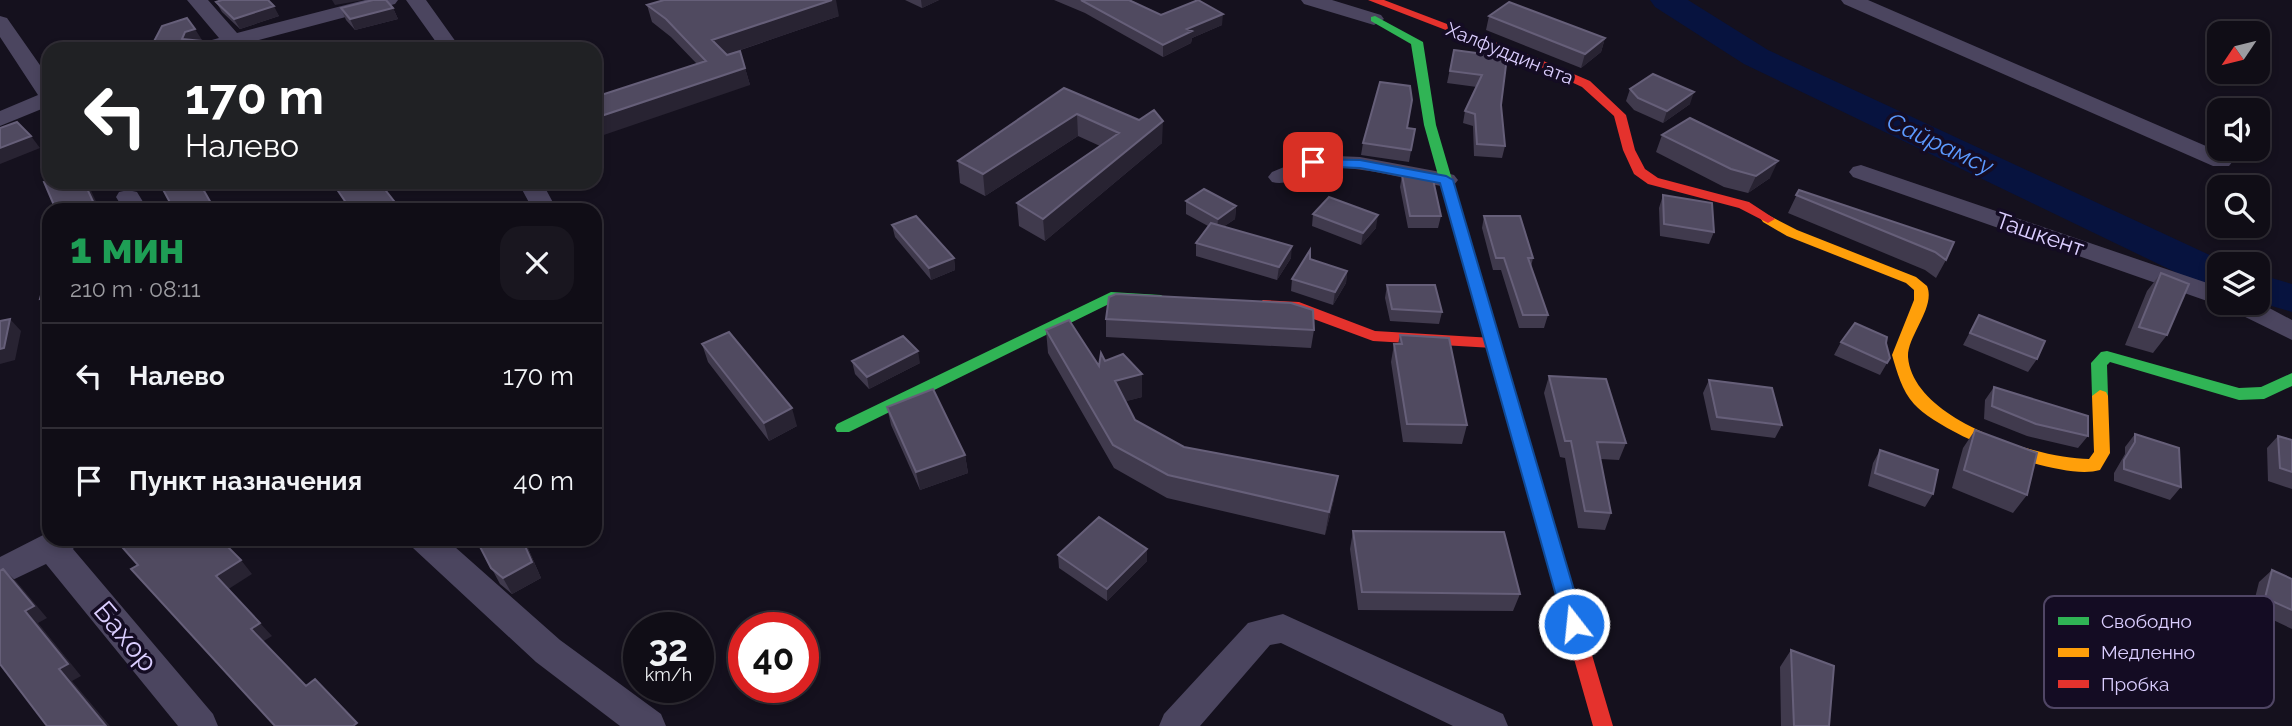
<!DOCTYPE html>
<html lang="ru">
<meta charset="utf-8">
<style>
:root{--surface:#100d16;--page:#19161f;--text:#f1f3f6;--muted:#9c9ca1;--line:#302d35}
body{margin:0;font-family:Raleway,sans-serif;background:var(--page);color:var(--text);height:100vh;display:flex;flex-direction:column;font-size:26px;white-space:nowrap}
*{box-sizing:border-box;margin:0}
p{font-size:23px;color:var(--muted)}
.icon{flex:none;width:38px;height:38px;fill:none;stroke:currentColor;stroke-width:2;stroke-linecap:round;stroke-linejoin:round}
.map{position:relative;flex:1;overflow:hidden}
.sheet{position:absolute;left:42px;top:203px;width:560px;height:343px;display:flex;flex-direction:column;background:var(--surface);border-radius:21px;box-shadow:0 4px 10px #0003,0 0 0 2px var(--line)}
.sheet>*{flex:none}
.banner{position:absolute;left:42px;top:42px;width:560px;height:147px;border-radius:21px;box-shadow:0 4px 10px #0003,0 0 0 2px var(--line);background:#202124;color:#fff;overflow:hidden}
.needle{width:46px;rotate:235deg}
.fabs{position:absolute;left:2207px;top:21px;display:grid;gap:14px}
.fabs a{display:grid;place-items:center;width:63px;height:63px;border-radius:14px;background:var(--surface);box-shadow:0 4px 10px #0003,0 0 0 2px var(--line);font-size:35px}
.speed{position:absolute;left:623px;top:612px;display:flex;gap:14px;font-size:35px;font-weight:700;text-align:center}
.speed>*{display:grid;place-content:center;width:91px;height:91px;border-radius:50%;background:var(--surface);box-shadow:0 4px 10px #0003,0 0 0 2px var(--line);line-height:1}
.speed small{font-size:18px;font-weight:400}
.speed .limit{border:10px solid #d22;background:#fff;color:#111}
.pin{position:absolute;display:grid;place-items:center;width:60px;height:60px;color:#fff;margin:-30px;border-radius:14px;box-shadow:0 4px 10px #0006}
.me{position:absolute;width:77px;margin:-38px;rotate:344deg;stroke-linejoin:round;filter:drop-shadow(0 0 5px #0008)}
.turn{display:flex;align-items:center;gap:24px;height:147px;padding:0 28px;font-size:32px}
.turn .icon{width:91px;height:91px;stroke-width:2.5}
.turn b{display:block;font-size:49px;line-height:60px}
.round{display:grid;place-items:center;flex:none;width:74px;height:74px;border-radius:21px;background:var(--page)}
.head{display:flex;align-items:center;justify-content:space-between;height:119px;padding:0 28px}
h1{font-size:42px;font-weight:800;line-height:52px;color:#1e9e55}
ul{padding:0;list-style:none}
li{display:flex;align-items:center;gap:21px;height:105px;padding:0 28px;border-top:2px solid var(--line)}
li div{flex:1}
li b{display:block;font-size:26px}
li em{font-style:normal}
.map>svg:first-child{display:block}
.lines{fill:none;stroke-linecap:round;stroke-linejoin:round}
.river{fill:#07133f;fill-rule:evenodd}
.street{fill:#4b455f;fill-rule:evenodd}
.fast{fill:#30b455;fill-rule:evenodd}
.slow{fill:#ff9f0a;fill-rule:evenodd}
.jam{fill:#e5322d;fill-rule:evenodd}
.wall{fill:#403a4d}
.shaded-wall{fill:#282332}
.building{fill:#504a60;stroke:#665f79;stroke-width:2}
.route{fill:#1a73e8;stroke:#114b97;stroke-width:2}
.labels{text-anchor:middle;stroke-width:7;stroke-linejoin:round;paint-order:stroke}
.far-street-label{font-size:19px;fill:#dbceff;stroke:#140c23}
.street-label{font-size:23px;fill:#dbceff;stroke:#140c23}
.water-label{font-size:24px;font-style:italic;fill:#5c9aff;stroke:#140c23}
.near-street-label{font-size:28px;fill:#dbceff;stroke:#140c23}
.key{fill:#140c23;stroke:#504665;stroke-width:2}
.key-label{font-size:19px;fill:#dbceff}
</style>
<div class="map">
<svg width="2292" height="726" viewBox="0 0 2292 726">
<rect width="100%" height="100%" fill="#15111e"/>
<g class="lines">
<!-- river -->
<path class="river" d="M1650,0H1688L1768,50L2229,264H2219V290L2204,286L1744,64L1655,7Z
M2258,274L2292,284V312L2258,302Z"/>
<!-- street -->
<path class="street" d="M187,0H208L237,33L365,0H398L395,4L225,49H191L194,45L219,38Z
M406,0H426L461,49H441Z
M1301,0H1332L1381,15L1384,19L1374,25L1304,4Z
M1841,0H1868L2229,156L2233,161L2229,166H2213L1844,4Z
M0,16L7,18L49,78V106L0,126V111L38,95L0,37Z
M1313,155L1360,157L1446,173L1454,175L1458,180L1454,185L1446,187C1409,180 1354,163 1317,169C1300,172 1290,187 1272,182L1268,177L1272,172Z
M1861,165L2219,287V303L2258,302L2292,320V340L2229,309L2225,303L2210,302L1853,177L1849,172L1853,167Z
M518,182H542L557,210H533Z
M128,190L137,192L148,210H124L116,197L119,192Z
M49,532V539H80L73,549L213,714L218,726H178L46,564L0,586V557Z
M408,539H446L560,640L661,714L666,726H620L536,662L413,548Z
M1283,614L1503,714L1508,726H1453L1281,643L1270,645L1200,726H1159L1164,714L1248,623Z"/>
<!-- fast -->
<path class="fast" d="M1375,16L1423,42L1436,125L1517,401L1515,405H1503L1501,401L1424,125L1411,44L1371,21V17Z
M1111,292L1161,295L1168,300L1161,305L1113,302L849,432H837L835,428L837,424Z
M2107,351L2239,388L2261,387L2292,373V386L2264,399L2239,400L2110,362L2107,365L2108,396L2100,402L2092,396L2091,363L2101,352Z"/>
<!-- slow -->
<path class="slow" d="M1768,215L1797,230L1916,277L1927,286C1936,307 1907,336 1908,357C1913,420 2036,458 2089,459L2094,452L2092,396L2100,390L2106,392L2108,396L2110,453L2100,470C2060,482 1942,435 1914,404C1902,391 1897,372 1892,355L1914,300V290L1906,283L1787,236L1763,222L1761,219Z"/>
<!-- jam -->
<path class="jam" d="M1368,0H1384L1534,57L1590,81L1626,115L1635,150L1645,169L1658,178L1749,202L1775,219L1768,223L1739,208L1648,184L1634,174L1623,150L1614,116L1582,87L1526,61Z
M1263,300L1299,302L1375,331L1493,338L1501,343L1493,348L1373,341L1292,311L1258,309L1256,305Z
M1509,395L1517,401L1613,726H1593L1501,401Z"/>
</g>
<!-- wall -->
<path class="wall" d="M218,0H268L279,16L240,29L222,12L216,2L219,1Z
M905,0H939L922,8Z
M1054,0H1129L1161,15L1222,25L1192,38L1191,43L1163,57L1085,13Z
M647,5L839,16L726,55L745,68L750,85L697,64L671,37L652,22Z
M341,8H393L398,19L355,30L346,20Z
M1489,16L1605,38L1601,52L1581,68L1486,30Z
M1454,50L1507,57L1501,105L1505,146L1502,158L1474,156L1473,126L1463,123L1465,111L1477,87L1447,83Z
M1064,88L1139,120L1162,143L1045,241L1019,226L1017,203L1100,146L1078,136L985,196L960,183L958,161Z
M1630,89L1690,104L1663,123L1634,110L1626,101Z
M1407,128L1415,129L1409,162L1361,155L1363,143Z
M1662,135L1770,178L1748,193L1724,187L1656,152Z
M1402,175L1441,216L1438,228H1408L1400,187Z
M332,182L401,210H350Z
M1799,190L1954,242L1946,260L1936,278L1925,270L1788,213Z
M1663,195L1714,232L1709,244L1660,236L1659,208Z
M1186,201L1236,206L1235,219L1223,227L1291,258L1277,280L1196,256V243L1208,226L1186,214Z
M1313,214L1376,228L1361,245L1312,226Z
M1484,216L1533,258L1531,267L1548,315L1544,328H1519L1501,270H1493L1482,228Z
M892,225L954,258L955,270L931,280L895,237Z
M1347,271L1346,283L1333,305L1291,291L1292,279Z
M2161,273L2167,335L2153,353L2125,345L2147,291Z
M1387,285L1442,312L1439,324L1390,321L1385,298Z
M1979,315L2037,359L2028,372L1963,345Z
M1106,319L1314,330L1311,348L1106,337Z
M1046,330L1099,366L1105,361L1142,397L1126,401L1135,420L1184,447L1334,499L1325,535L1167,498L1114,468L1048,353Z
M1400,335L1467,425L1462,444L1403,442L1391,362L1394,344H1398Z
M1841,342L1886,343L1890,358L1880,375L1834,355Z
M702,344L797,426L769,441L708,362Z
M852,361L920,363L869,389L855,374Z
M1549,376L1626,443L1619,460L1600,459L1611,513L1605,530L1578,528L1565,458L1560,457L1544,393Z
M1709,380L1782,425L1775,438L1711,430L1703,393Z
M1994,387L2088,436L2078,448L2027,436L1984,419L1985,400Z
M887,407L965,455L968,473L920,490L891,425Z
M1975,430L2027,495L2013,513L1952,488L1963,448Z
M2135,434L2181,487L2170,500L2114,481V473L2125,454V447Z
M2278,436L2292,440V489L2268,481L2267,448Z
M1880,450L1933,494L1925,507L1868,486L1873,463Z
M1353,531L1520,594L1513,611L1358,610L1350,549Z
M476,539H524L541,578L512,594L500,584Z
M1058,555L1147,561L1107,601L1059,568Z
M2272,570L2292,579V629L2252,610L2259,582Z
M1791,650L1829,726H1781L1780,667Z"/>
<!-- shaded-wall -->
<path class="shaded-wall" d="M332,0H364L335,5Z
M832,0H836L839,16L717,58L712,40Z
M921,0H939L922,8Z
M274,6L279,16L240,29L234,19Z
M393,8L398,19L355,30L350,19Z
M1223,14L1222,25L1192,38L1191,43L1163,57V45L1187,29Z
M195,29L202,40L182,39L185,32Z
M1605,38L1601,52L1581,68L1585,54Z
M204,41L209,49H200Z
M745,68L750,85L595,138V118Z
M1694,92L1690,104L1663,123L1667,111Z
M1077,114L1078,136L985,196L983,174Z
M1163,121L1162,143L1045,241L1043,219Z
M31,136L40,148L0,164V148Z
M1778,161L1770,178L1748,193L1756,176Z
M84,182H87L100,210H97Z
M199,182H216L202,187L215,210Z
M1236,206L1235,219L1217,231L1218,219Z
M1378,215L1376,228L1361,245L1363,233Z
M1292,246L1291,258L1277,280L1279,267Z
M954,258L955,270L931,280L929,268Z
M1347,271L1346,283L1333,305L1335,292Z
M49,297V310L40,299Z
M10,319L21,331L15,360L0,364V349Z
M918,351L920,363L869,389L867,377Z
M1142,374V397L1116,404L1115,381Z
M792,408L797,426L769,441L764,423Z
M965,455L968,473L920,490L916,472Z
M1338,476L1334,499L1325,535L1329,512Z
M522,539H524L541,578L512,594L503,578Z
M1147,549V561L1107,601V589Z
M241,560L252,574L227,590L216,576Z
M3,569L16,581L47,618L38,623L81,676L72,681L110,726H106L59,669L25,611Z
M260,623L272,636L262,642L251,629Z"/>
<!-- building -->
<path class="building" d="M222,0H268L274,6L234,19L216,2Z
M373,0H386L393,8L350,19L341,8Z
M664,0H832L712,40L727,55L740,51L745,68L595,118V97L706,61L666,19L647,5Z
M1081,0H1129L1161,15L1198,0L1223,14L1187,29L1192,31L1163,45Z
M1509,2L1605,38L1585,54L1489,16Z
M187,18L195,29L185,32L182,39L204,41L200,49H150L162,26Z
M1454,50L1507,57L1501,105L1505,146L1477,144L1475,114L1465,111L1482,75L1450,71Z
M1653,74L1694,92L1667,111L1638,98L1630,89Z
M1380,82L1410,86L1412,100L1407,128L1415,129L1411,150L1363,143Z
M1064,88L1139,120L1154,110L1163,121L1043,219L1017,203L1119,133L1077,114L983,174L958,161Z
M1690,118L1778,161L1756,176L1731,169L1662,135Z
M17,122L31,136L0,148V128Z
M1402,175H1432L1441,216H1410Z
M49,181V182H84L97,210H56L44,182Z
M159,182H199L215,210H174Z
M332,182H379L401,210H351Z
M1204,189L1236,206L1218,219L1186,201Z
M1799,190L1954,242L1946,260L1935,252L1796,195Z
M1663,195L1712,203L1714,232L1664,224Z
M1329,197L1378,215L1363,233L1313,214Z
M916,216L954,258L929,268L892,225Z
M1484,216H1520L1533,258H1528L1548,315H1523L1504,258H1496Z
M1211,223L1292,246L1279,267L1196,243Z
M1310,250V259L1347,271L1335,292L1292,279Z
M47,272H49V297L40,299Z
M2161,273L2189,284L2167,335L2139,327Z
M1387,285H1435L1442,312L1392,309Z
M1116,294L1291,303L1313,310L1314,330L1106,319L1109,297Z
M1979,315L2045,341L2037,359L1970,333Z
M10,319L4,348L0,349V321Z
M1069,320L1099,366L1101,353L1105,361L1123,354L1142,374L1115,381L1135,420L1184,447L1338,476L1329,512L1168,475L1113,445L1046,330Z
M1855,323L1887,337L1886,343L1890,358L1887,363L1841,342Z
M729,332L792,408L764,423L702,344Z
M1400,335L1449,338L1467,425L1407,424L1394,344H1402Z
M903,336L918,351L867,377L852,361Z
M1549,376L1606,379L1626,443L1597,442L1611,513L1585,511L1571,441H1565Z
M1709,380L1772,388L1782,425L1717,417Z
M1994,387L2088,416V436L2036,424L1992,406Z
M933,389L965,455L916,472L887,407Z
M1975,430L2037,453L2027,495L1964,470Z
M2135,434L2179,448L2181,487L2124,469V460L2135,442Z
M2278,436L2292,440V472L2280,468Z
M1880,450L1938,470L1933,494L1875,473Z
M1099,517L1147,549L1107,589L1058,555Z
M1353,531L1504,532L1520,594L1362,592Z
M115,539H220L241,560L216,576L260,623L251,629L306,686L315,679L357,723L353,726H275L131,569L138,565Z
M476,539H522L532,562L503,578L491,568Z
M3,569L34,606L25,611L68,664L59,669L106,726H47L0,664V571Z
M2272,570L2292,579V610L2265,598Z
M1791,650L1834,666L1829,726H1794Z"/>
<!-- route -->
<path class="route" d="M1309,159L1360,160L1446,176L1453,180L1584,624L1581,630H1567L1564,624L1440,183L1360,168L1313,166L1309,165Z"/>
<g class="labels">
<!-- far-street labels -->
<g class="far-street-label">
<text transform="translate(1510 53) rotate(22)" y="7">Халфуддин ата</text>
</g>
<!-- street labels -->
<g class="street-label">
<text transform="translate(2040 234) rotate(19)" y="8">Ташкент</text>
</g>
<!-- water labels -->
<g class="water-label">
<text transform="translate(1940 144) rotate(25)" y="8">Сайрамсу</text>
</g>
<!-- near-street labels -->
<g class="near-street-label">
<text transform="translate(126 636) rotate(50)" y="10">Бахор</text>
</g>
</g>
<!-- legend -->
<rect x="2044" y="596" width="230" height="112" rx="10" class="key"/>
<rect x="2058" y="617" width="31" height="8" fill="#30b455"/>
<rect x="2058" y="648" width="31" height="9" fill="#ff9f0a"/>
<rect x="2058" y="680" width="31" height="8" fill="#e5322d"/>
<g class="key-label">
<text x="2101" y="628">Свободно</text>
<text x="2101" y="659">Медленно</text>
<text x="2101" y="691">Пробка</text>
</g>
</svg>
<div class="fabs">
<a><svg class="needle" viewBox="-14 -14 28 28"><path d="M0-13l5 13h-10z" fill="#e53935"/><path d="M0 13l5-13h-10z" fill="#9c9ca1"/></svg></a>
<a><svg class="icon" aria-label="sound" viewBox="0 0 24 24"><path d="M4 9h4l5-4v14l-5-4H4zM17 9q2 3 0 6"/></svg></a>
<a><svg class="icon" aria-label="search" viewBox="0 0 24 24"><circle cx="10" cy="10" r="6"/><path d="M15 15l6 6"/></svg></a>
<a><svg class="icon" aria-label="layers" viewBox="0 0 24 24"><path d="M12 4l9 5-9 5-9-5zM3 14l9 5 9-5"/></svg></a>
</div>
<div class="speed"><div>32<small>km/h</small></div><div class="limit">40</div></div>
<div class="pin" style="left:1313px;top:162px;background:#d93025"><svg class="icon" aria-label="arrive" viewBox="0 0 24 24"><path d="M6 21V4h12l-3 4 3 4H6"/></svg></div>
<svg class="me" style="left:1574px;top:624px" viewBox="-20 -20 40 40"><circle r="17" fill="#1a73e8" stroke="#fff" stroke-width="3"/><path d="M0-11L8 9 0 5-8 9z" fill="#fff"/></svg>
<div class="banner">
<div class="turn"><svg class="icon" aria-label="left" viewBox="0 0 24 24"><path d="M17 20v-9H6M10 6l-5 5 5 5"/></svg><div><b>170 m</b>Налево</div></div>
</div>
<section class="sheet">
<div class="head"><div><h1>1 мин</h1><p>210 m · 08:11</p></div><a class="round"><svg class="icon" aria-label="close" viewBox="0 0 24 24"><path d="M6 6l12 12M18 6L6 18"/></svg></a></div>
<ul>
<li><svg class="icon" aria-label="left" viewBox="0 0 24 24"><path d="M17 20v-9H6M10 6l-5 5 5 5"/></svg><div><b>Налево</b></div><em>170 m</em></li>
<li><svg class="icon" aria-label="arrive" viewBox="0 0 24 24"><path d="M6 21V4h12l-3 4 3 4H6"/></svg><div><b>Пункт назначения</b></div><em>40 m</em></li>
</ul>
</section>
</div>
